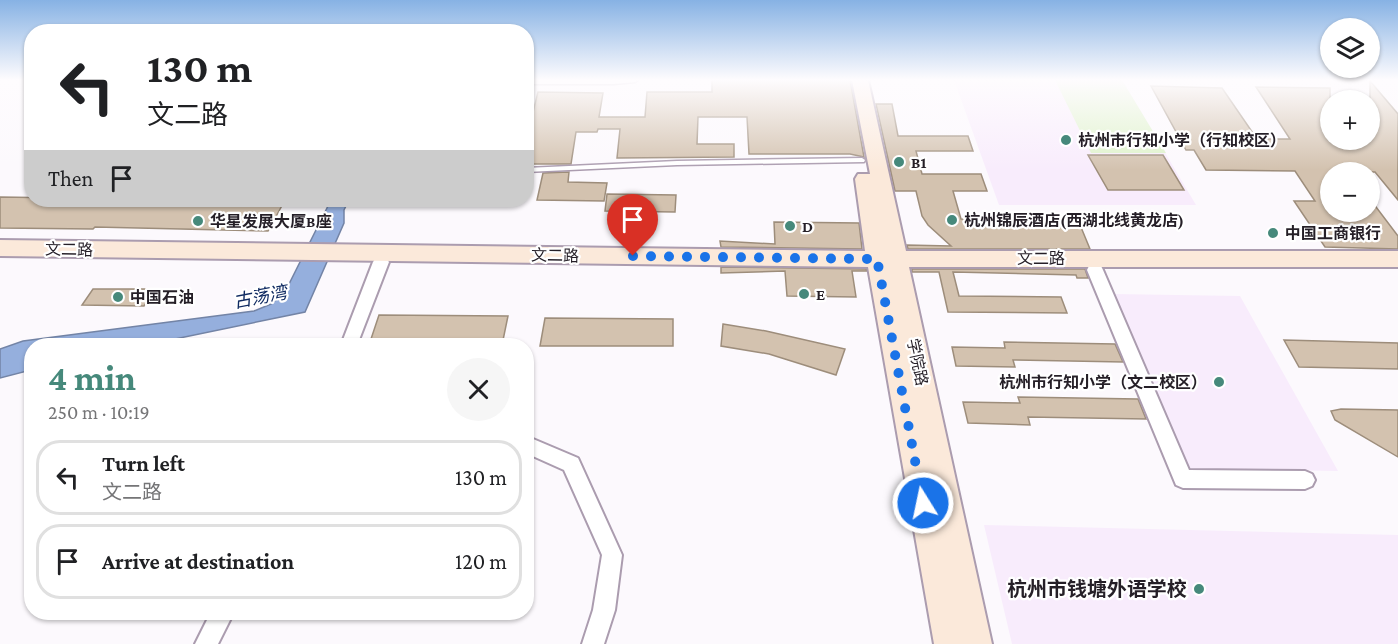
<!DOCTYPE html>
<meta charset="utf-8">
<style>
:root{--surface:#fff;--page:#f6f6f6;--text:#202124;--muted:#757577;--line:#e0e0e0;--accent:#46897b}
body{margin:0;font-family:"Crimson Pro","Noto Sans SC",serif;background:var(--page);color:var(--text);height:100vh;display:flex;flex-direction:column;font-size:22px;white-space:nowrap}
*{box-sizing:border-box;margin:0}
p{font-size:20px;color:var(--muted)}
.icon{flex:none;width:33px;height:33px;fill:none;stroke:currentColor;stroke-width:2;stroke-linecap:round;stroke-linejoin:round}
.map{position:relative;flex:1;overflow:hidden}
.side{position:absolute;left:24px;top:338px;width:510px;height:282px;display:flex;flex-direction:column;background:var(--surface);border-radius:24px;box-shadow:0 2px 4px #0004}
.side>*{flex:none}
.top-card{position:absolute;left:24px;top:24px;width:510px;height:183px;border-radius:24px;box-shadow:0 2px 4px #0004;background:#fff;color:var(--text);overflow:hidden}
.buttons{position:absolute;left:1320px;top:18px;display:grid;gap:12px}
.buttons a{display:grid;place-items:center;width:60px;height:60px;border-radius:50%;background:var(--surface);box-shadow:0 2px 4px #0004;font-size:30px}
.pin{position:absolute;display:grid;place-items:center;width:51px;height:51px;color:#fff;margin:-62px -26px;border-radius:50% 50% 50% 0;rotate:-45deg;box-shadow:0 0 6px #0007}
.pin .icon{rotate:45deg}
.me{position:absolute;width:66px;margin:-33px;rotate:350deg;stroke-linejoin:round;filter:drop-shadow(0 0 4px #0008)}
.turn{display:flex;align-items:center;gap:21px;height:126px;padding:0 24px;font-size:27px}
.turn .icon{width:78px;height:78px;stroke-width:2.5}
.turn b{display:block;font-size:42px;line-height:51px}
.then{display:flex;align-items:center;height:57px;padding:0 24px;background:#0003;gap:12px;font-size:22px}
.round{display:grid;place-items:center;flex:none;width:63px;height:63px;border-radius:32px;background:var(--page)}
.summary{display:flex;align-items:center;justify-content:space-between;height:102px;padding:0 24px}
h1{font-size:36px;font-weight:700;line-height:45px;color:var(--accent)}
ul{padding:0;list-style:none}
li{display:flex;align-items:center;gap:18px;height:75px;margin:0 12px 9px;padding:0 12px;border:3px solid var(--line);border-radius:24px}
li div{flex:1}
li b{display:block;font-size:22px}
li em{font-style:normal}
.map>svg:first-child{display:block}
.built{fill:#f8ecfc}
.green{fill:#def2ca}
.water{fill:#95afdd;stroke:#7384a6;stroke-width:1.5}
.building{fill:#d3c2af;stroke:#9d8d7b;stroke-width:1.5}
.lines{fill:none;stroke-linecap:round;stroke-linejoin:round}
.service-casing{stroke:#ab9caf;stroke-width:3}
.minor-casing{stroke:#ab9caf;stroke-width:4}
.secondary-casing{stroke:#ab9caf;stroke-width:4}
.service{fill:#fff;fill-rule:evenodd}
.minor{fill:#fff;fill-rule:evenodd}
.secondary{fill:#fbe9da;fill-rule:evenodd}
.route{stroke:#1a73e8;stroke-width:10;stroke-dasharray:0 18}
.poi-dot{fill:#46897b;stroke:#fff;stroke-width:2}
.labels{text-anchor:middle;stroke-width:4.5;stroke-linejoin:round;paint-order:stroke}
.poi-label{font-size:16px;font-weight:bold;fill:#251f27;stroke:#fff;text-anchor:start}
.street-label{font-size:16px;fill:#251f27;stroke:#fff}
.water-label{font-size:18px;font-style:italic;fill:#0f2a61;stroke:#fff}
.near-poi-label{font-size:20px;font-weight:bold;fill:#251f27;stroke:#fff;text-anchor:end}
</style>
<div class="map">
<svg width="1398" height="644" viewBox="0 0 1398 644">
<rect width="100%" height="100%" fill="#fcf9fd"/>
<!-- built -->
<path class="built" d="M954,80H1122L1196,205H999Z
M1113,294L1240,296L1338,471L1187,469Z
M984,525L1398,535V644H1012Z"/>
<!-- green -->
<path class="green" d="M1055,80H1122L1166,153H1091Z"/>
<!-- water -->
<path class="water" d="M331,200H349L344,210V223L305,312L146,345H32L31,370L0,378V349L23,341L254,311L271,304L285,292Z"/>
<!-- building -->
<path class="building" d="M712,80H850L864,157L850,154H749L747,117H698L697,144H734V157L617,158L620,129H598L597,132H576L571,164H526V140L538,92L603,93L599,117H645L647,92H712Z
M1370,81L1398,114V200L1375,172H1330V212H1370V199L1398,236V249L1325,247L1294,201H1315L1295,171L1206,170L1194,150H1186L1151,86L1222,88L1257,139H1290L1256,87L1330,88V140H1370Z
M876,104H892L898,136H968L973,151H916L922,174H981L987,191H953L961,219L1013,220L1011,214L1057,216L1058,220H1078L1090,249H908L907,245L951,246L928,225L922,216L916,191H895Z
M1088,155H1163L1184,190H1108Z
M569,172L568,182L607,183L604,201L537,200L543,173Z
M607,194L676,195L675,212L605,211Z
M0,197L261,201L285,200L268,231L95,227L93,229L0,228Z
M774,222L859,223L862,249L721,247L720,241L775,244Z
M721,267L866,269L867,271H852L856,297L787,296L785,271L721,273Z
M912,269H1085L1088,278H1077L1076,275L953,272L959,296L1061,297L1067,313L948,312L939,272H912Z
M93,289H154L144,306L82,305Z
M379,315L508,316L502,345H369Z
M545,318L673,319V346H540Z
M723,324L766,331L845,349L836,375L769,354L721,346Z
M1284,340L1398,343V369L1299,367Z
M1004,342L1115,344L1123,362L1013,360L1015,367L956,366L952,347L1005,348Z
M1018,397L1138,399L1146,419L1028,417L1030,425L968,423L963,402L1020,403Z
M1341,409L1398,410V457L1335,420L1331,411Z"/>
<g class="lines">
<defs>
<path id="service" d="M526,80H638L635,82L614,84H526Z
M862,158L865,160L864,162L677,165L526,172V168L677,161Z"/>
<path id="minor" d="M381,256L386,258L389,262L357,345H341L373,262L376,258Z
M1095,264L1101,266L1103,270L1189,470L1305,471L1312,474L1315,480L1312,486L1305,489L1183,488L1176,485L1087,270L1089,266Z
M526,436L578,458L622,555L615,610L604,644H582L593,610L602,555L564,470L526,453Z
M211,612H234L218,644H195Z"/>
<path id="secondary" d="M852,80H868L906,251H1398V267H909L992,644H934L868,267L0,256V240L865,251L855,179L858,174H870Z"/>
</defs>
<!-- service casing -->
<use href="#service" class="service-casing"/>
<!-- minor casing -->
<use href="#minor" class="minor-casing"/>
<!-- secondary casing -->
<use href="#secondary" class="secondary-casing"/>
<!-- service -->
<use href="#service" class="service"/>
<!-- minor -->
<use href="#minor" class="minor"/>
<!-- secondary -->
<use href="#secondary" class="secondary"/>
</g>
<!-- sky -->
<linearGradient id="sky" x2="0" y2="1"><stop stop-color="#87b2e4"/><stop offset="0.47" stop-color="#fefcfe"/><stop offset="1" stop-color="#fefcfe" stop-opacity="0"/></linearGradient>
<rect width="1398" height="170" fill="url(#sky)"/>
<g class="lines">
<!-- route -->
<path class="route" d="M633,256L877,259L923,503"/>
</g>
<!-- markers -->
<g class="poi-dot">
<circle cx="1066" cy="140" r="6"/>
<circle cx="899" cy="162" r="6"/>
<circle cx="952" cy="220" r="6"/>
<circle cx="198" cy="221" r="6"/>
<circle cx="790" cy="226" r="6"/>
<circle cx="1273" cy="233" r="6"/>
<circle cx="804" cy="294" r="6"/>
<circle cx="118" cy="297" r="6"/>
<circle cx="1219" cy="382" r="6"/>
<circle cx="1199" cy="589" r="6"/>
</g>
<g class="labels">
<!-- poi labels -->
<g class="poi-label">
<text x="1078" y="146">杭州市行知小学（行知校区）</text>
<text x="911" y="168">B1</text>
<text x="964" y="226">杭州锦辰酒店(西湖北线黄龙店)</text>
<text x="210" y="227">华星发展大厦B座</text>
<text x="802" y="232">D</text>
<text x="1285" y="239">中国工商银行</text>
<text x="816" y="300">E</text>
<text x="130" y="303">中国石油</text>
<text x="1207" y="388" text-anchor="end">杭州市行知小学（文二校区）</text>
</g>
<!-- street labels -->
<g class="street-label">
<text transform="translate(69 249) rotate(1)" y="6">文二路</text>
<text transform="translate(555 255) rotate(1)" y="6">文二路</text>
<text x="1041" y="264">文二路</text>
<text transform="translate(918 362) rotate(78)" y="6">学院路</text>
</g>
<!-- water labels -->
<g class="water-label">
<text transform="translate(260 297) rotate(-11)" y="6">古荡湾</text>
</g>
<!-- near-poi labels -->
<g class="near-poi-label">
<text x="1187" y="596">杭州市钱塘外语学校</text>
</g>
</g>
</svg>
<div class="buttons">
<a><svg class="icon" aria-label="layers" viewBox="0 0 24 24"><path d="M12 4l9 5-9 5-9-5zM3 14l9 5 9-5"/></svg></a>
<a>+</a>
<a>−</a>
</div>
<div class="pin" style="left:633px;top:256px;background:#d93025"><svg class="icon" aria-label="arrive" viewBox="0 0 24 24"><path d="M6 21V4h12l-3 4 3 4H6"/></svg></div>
<svg class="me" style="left:923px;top:503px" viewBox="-20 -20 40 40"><circle r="17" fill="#1a73e8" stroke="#fff" stroke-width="3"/><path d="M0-11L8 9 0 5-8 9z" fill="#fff"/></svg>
<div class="top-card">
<div class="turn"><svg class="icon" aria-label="left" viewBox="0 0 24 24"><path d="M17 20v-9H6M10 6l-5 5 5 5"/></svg><div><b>130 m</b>文二路</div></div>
<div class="then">Then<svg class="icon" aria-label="arrive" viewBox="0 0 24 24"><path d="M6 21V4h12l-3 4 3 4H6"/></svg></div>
</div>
<section class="side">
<div class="summary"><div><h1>4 min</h1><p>250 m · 10:19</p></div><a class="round"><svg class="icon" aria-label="close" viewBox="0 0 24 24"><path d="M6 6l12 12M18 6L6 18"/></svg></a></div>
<ul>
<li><svg class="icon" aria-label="left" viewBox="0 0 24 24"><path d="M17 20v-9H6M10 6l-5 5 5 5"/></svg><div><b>Turn left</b><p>文二路</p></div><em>130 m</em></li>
<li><svg class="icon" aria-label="arrive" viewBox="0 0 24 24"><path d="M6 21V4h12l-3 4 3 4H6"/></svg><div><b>Arrive at destination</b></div><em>120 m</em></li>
</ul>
</section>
</div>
